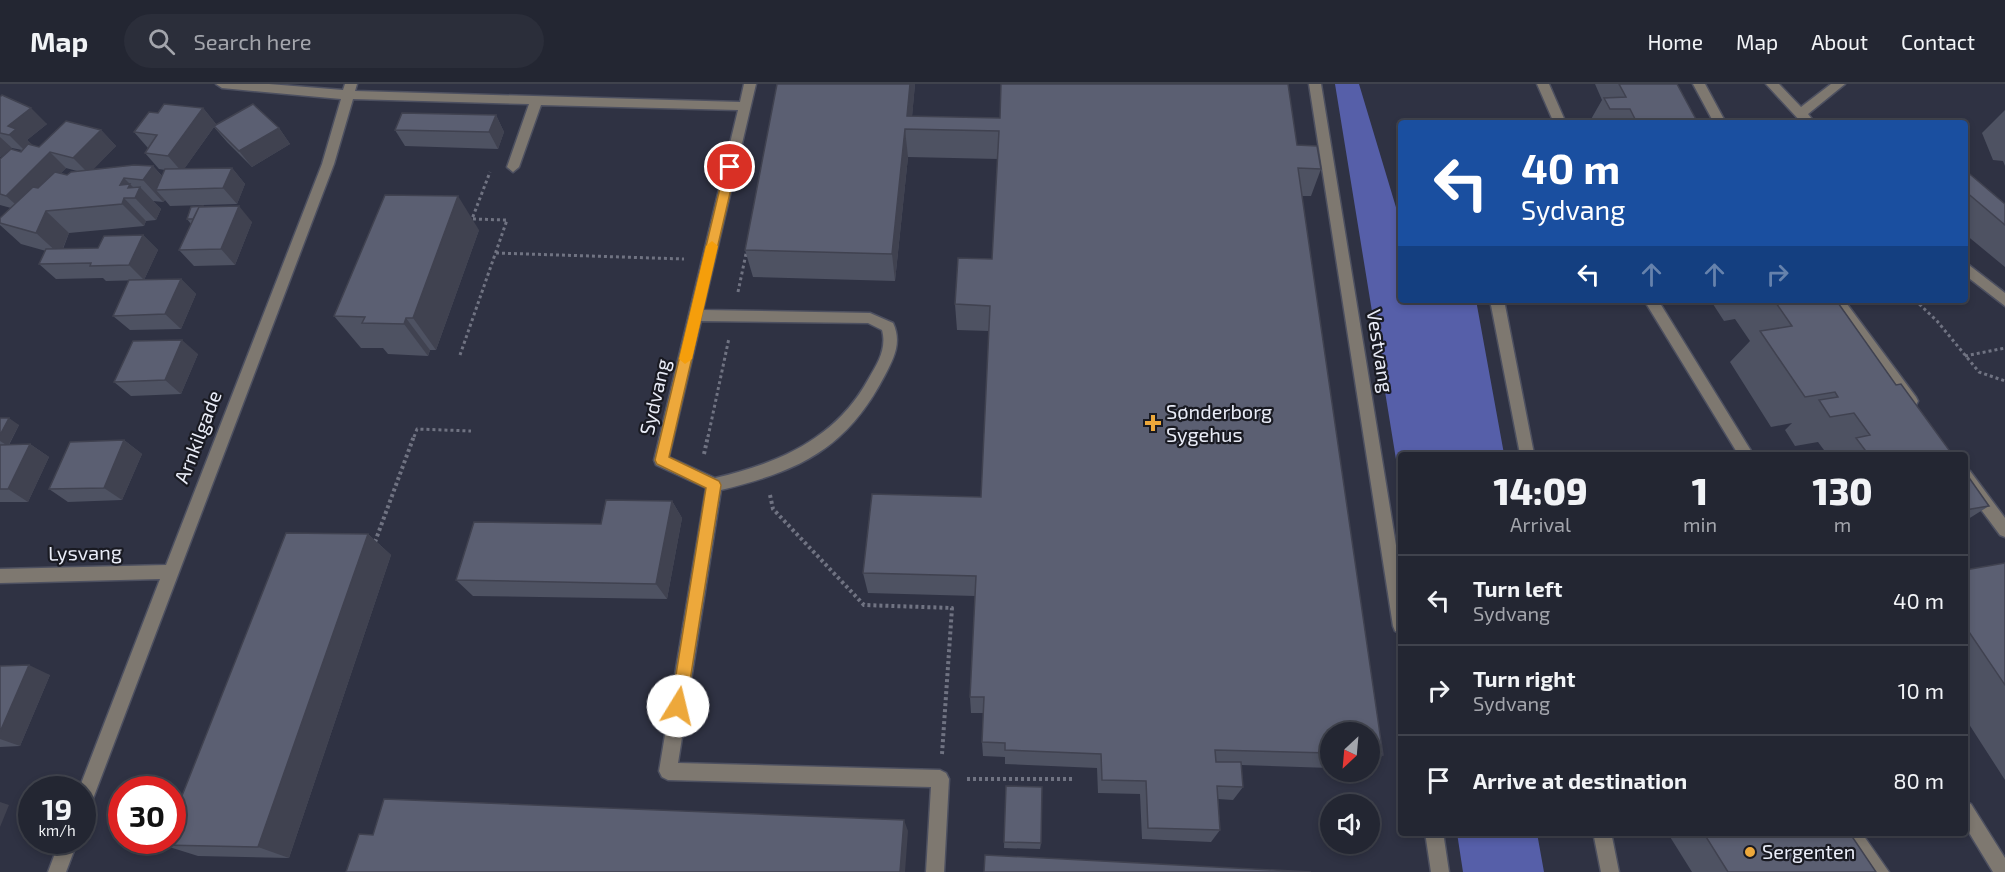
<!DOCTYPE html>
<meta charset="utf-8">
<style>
:root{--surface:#232632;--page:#2b2e3a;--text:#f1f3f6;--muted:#a3a5ac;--line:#40434d}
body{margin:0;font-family:"Exo 2",sans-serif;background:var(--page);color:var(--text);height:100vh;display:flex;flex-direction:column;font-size:22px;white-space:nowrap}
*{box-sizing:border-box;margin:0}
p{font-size:20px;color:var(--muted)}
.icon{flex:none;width:33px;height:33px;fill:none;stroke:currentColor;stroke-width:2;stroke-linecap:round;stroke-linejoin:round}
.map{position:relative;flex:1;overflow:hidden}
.drawer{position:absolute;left:1398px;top:368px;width:570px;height:384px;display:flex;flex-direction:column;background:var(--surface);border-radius:6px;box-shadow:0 3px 9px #0003,0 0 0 2px var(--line)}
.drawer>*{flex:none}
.banner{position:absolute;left:1398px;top:36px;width:570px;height:183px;border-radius:6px;box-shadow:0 3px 9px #0003,0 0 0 2px var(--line);background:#1a4fa0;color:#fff;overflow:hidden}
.needle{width:39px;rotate:206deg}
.fabs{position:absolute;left:1320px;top:638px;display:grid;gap:12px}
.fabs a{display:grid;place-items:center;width:60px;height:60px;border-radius:50%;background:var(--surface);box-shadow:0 3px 9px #0003,0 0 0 2px var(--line);font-size:30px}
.speed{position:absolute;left:18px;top:692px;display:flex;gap:12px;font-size:30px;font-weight:700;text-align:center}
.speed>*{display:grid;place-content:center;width:78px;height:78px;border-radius:50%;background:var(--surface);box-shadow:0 3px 9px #0003,0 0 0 2px var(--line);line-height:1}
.speed small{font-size:15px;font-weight:400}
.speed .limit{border:9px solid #d22;background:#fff;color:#111}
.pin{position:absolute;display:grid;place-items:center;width:51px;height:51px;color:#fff;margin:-26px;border:3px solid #fff;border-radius:50%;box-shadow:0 2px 6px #0007}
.me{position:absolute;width:66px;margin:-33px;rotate:9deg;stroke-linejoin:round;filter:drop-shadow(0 0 4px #0008)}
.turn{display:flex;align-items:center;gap:21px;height:126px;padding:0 24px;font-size:27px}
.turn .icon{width:78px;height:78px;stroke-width:2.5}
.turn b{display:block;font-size:42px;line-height:51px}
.lanes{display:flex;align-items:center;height:57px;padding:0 24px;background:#0003;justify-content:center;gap:30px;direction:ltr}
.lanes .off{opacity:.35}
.eta{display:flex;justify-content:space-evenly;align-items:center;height:102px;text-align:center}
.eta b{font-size:36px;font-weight:800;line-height:42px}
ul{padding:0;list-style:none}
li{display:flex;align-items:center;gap:18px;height:90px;padding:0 24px;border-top:2px solid var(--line)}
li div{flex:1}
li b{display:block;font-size:22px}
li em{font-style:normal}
header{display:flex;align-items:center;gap:36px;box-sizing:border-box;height:84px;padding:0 30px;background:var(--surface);border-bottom:2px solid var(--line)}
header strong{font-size:28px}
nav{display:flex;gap:33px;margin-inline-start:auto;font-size:21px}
.search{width:420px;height:54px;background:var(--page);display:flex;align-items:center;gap:15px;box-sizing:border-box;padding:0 21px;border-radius:33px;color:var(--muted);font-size:22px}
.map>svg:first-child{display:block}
.forest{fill:#565fa9}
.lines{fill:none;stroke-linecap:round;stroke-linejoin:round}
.minor-casing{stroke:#4d5060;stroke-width:3}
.path-far1{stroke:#707382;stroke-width:3;stroke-dasharray:3 3;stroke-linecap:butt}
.path{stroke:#707382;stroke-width:4;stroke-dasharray:3 3;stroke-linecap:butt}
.minor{fill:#7e7870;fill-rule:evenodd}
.wall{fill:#4e5262;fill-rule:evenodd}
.shaded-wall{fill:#404250}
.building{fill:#5b5f72;stroke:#404250;stroke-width:1.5}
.route{fill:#eda83b;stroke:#9a6d26;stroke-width:1.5}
.slow{fill:#f59e0b}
.poi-dot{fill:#eda83b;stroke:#191a22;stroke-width:2}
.labels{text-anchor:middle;stroke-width:4.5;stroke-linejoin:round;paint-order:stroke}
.street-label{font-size:20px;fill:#eaedf8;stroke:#191a22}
.poi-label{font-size:20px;fill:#eaedf8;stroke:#191a22;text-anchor:start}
</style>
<header>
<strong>Map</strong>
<div class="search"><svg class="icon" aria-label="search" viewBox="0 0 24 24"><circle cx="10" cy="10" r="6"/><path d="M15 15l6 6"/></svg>Search here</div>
<nav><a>Home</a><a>Map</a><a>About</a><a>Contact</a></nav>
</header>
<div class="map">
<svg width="2005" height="788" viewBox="0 0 2005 788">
<rect width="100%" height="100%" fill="#2f3243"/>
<!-- forest -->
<path class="forest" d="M1335,0H1359L1401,140V216H1476L1504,370H1401V406Z
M1457,749H1537L1544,788H1463Z"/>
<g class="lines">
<defs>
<path id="minor" d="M216,0H269L343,6L345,0H357L355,7L740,18L744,0H756L703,226L870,229L893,239C902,258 894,274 885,291C847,365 799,387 721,406L678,679L940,686L946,689L949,695L944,788H926L931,703L668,696L662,693L659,687L706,404L656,381L654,376L738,26L541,21L519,83L513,88L507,83L529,20L353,15L334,80L91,720L88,726L82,729V705H79L160,495L0,499V485L166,481L322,80L341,15L222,4ZM701,237L868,239L882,246C887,264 878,279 869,294C836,355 779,379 715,394L669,373Z
M1309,0H1321L1401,492V550L1395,547L1393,542Z
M1537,0H1549L1566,39H1554Z
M1693,0H1705L1726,39H1714Z
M1766,0H1779L1801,23L1831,0H1845L1808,30L1815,39H1802Z
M1965,178L2005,209V222L1965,191Z
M1490,216H1504L1534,370H1520Z
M1644,216H1658L1753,370H1738Z
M1829,216H1844L1916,313L1918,317L1916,321H1906Z
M1965,386L1970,387L2005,434V453L2000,451L1965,404Z
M1965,717L1971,720L2005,774V788H1993L1965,742Z
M1425,748H1443L1449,788H1431Z
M1593,748H1611L1619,788H1601Z
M1841,748H1861L1889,788H1869Z
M60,756H78L66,788H48Z"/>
</defs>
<!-- minor casing -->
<use href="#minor" class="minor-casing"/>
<!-- path-far1 -->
<path class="path-far1" d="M496,169L684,175
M738,208L747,165
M1915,216L1937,237L1979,288L2005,297
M460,271L507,136L472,135L490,88
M1965,272L2005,264
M414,353L417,345L471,347
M708,353L729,254"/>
<!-- path -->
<path class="path" d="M704,370L708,352
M770,411L773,425L864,521L952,524L942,670
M375,458L414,352
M967,695H1075"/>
<!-- minor -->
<use href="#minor" class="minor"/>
</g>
<!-- wall -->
<path class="wall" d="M777,0H915L912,32L1297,61L1321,85L1311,112H1302L1383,671L1370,683V648H1330V684L1241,681L1243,703L1233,716L1218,715L1220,746L1211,758L1142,755L1140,710L1098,709L1097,684L1005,680V673L983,672L982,658L984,629H971L970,613L975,512L868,509L863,489L981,413L989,247L957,246L955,220L992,175L998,75L908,73L895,197L753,193L745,166Z
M1595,0H1677L1698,39H1591L1590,37L1602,16Z
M0,13L47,40L27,56L32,61L39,63L101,46L116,62L93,85L153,82L162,92L165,86L159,85L145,69L148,64L134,48L158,29L203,24L216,40L279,44L290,60L252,83L227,58L214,43L184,85L232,84L245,100L237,120L170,122L165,116L163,118L153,117L161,125L156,136L146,137L144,142L69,149L63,165L98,164L143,151L158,166L144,196L106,197L103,194L56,195L39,180L46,167L21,160L0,141V134L11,124L0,121V75L22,66L12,64L0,73ZM66,84L77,87L67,91L61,89Z
M2005,26V82L2003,77L1993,76L1982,49Z
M496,31L504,48L498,65L405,62L395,46Z
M1965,86L2005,120V183L1965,150Z
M203,122L204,123L252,138L235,181L194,182L179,166L191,140L187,135Z
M479,146L436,266H430L428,272L388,270L383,264H361L334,232Z
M181,195L196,210L181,245L130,246L113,232Z
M1692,216H1836L1896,301L1952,370H1827L1818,358L1795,362L1785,346L1792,339L1771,343L1730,278L1750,257L1735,235L1724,237L1711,217L1694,220Z
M198,270L181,310L131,312L114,298Z
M0,334L19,341L9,361L30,360L49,373L28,418H0Z
M124,356L142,370L122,416L68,418L49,405Z
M1965,388L1989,422L1965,437Z
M672,417L682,434L667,515L473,512L456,496Z
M368,450L391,471L289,774L198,772L163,761Z
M2005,479V696L1965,634V486Z
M0,582L50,591L20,662L0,663Z
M1006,702L1041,759L1040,765L1004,764Z
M1667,748H1849L1876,788H1692Z"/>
<!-- shaded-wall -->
<path class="shaded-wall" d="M910,0H915L911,45L907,32Z
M31,24L47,40L27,56L33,61L25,67L9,51L8,42Z
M203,24L216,40L182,88L168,72Z
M496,31L504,48L498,65L489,48Z
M279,44L290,60L252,83L239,67Z
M905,45L908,73L895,197L892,170Z
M101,46L116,62L89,90L73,74Z
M0,53L12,64L1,73L0,72Z
M50,68L66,84L23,127L6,112Z
M153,82L173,105L156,106L165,116L163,118L143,96Z
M232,84L245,100L237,120L223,104Z
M124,94L138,108L140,103L161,125L156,136L135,114L120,101Z
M458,112L479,146L436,266L413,234Z
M124,114L146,137L144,142L122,120Z
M239,122L252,138L235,181L221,165Z
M46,127L69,149L60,171L36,149Z
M143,151L158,166L144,196L129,181Z
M181,195L196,210L181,245L165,230Z
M406,234L430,266L428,272L404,240Z
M182,256L198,270L181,310L165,296Z
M9,334L19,341L8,362L0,357V351Z
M124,356L142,370L122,416L104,404Z
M30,360L49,373L28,418L8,405Z
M672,417L682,434L667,515L656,500Z
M368,450L391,471L289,774L258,763Z
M29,581L50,591L20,662L0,655V648Z
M0,718L9,721L0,743Z
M904,736L908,747L905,788H900Z"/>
<!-- building -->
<path class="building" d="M777,0H910L907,32L1000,34L1001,0H1288L1297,61L1317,62L1321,85L1298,84L1383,671H1370V648H1330V669L1215,666L1216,678H1241L1243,703L1217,702L1220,746L1148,744L1146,697L1102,696L1101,670L1005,666V659L982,658L984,613H970L976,492L863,489L872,410L981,413L990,222L955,220L958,174L992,175L999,47L905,45L892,170L745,166Z
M1619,0H1677L1698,39H1611L1610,36L1635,35L1630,25H1610L1604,14L1626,13Z
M2,11L31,24L8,42L16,45L9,51L0,49V13Z
M164,20L203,24L168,72L145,69L157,51L134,48L149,28L158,29Z
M253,20L279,44L239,67L214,42Z
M402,29L496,31L489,48L395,46Z
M66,37L101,46L73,74L50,68L6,112L0,110V75L11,65L21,68L28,60L39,63Z
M134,81L153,82L143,96L124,94L120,101L130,100L128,104L140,103L135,114H124L122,120L46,127L36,149L0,139V134L33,103L38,104L55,88L67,91L71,88Z
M232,84L223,104L156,106L165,85Z
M1965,86L2005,120V141L1965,107Z
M385,111L458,112L413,234H406L404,240L362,239L365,233L334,232Z
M203,122V123H199L193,135H187L191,123Z
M239,122L221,165L179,166L199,123Z
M143,151L129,181L90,182L91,179L39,180L46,165L98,164L104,152Z
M181,195L165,230L113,232L129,196Z
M1774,216H1836L1896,301L1901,300L1952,370H1868L1856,354L1870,351L1854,329L1830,333L1819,316L1838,313L1835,308L1805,313L1760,247L1792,242Z
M182,256L165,296L114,298L133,257Z
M0,334H9L0,351Z
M124,356L104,404L49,405L70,358Z
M30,360L8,405H0V361Z
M1965,388L1989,422L1965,426Z
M606,416L672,417L656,500L456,496L474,438L601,440Z
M286,449L368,450L258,763L163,761L165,756H172V737Z
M2005,479V601L1965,542V486Z
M29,581L0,648V582Z
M1006,702L1042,703L1041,759L1004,758Z
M384,715L904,736L900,788H346L359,750L373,751Z
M1703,748H1849L1876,788H1728Z
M985,771L1311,788H984Z"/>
<!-- route -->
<path class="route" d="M730,79L736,83L669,373L719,397L721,401L686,622L684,627L678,630L673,627L671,622L706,404L657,380L655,376L725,83Z"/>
<!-- slow -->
<path class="slow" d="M712,157L718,162L692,275L685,280L679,275L706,162Z"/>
<!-- markers -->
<g class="poi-dot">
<path d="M1150 330h6v6h6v6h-6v6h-6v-6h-6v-6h6z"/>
<circle cx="1750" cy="768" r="6"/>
</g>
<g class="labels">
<!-- street labels -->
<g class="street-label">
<text transform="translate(1380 267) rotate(81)" y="7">Vestvang</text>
<text transform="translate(655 313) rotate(-77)" y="7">Sydvang</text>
<text transform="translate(198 353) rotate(-69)" y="7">Arnkilgade</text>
<text transform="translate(85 469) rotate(-1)" y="7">Lysvang</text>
</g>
<!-- poi labels -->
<g class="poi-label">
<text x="1166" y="335">Sønderborg<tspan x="1166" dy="23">Sygehus</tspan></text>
<text x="1762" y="775">Sergenten</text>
</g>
</g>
</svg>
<div class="fabs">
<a><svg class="needle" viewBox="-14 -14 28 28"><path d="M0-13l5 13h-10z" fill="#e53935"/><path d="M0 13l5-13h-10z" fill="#a3a5ac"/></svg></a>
<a><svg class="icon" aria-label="sound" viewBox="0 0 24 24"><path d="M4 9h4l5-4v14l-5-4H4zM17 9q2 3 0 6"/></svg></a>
</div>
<div class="speed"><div>19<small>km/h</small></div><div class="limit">30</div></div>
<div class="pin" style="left:730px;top:83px;background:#d93025"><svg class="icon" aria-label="arrive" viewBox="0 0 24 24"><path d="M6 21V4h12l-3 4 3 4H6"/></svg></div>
<svg class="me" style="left:678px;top:622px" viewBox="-20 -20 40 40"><circle r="19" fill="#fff"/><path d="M0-13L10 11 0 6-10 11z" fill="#eda83b"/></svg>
<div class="banner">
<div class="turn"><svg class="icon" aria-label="left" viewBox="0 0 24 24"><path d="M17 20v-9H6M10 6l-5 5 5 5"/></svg><div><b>40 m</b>Sydvang</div></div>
<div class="lanes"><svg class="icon" aria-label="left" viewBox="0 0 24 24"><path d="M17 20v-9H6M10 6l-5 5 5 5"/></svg><svg class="icon off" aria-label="ahead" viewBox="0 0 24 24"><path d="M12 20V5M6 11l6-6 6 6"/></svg><svg class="icon off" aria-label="ahead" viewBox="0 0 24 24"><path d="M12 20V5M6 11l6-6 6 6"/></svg><svg class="icon off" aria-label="right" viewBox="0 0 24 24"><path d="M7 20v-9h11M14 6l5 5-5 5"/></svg></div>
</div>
<section class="drawer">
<div class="eta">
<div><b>14:09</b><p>Arrival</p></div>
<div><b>1</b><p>min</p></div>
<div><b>130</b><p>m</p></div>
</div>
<ul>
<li><svg class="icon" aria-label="left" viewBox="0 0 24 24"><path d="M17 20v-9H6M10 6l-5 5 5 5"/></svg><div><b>Turn left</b><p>Sydvang</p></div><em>40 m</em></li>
<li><svg class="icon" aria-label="right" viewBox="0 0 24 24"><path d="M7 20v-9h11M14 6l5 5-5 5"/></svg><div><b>Turn right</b><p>Sydvang</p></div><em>10 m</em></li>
<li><svg class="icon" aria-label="arrive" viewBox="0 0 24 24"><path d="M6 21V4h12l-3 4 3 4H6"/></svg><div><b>Arrive at destination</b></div><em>80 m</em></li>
</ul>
</section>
</div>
